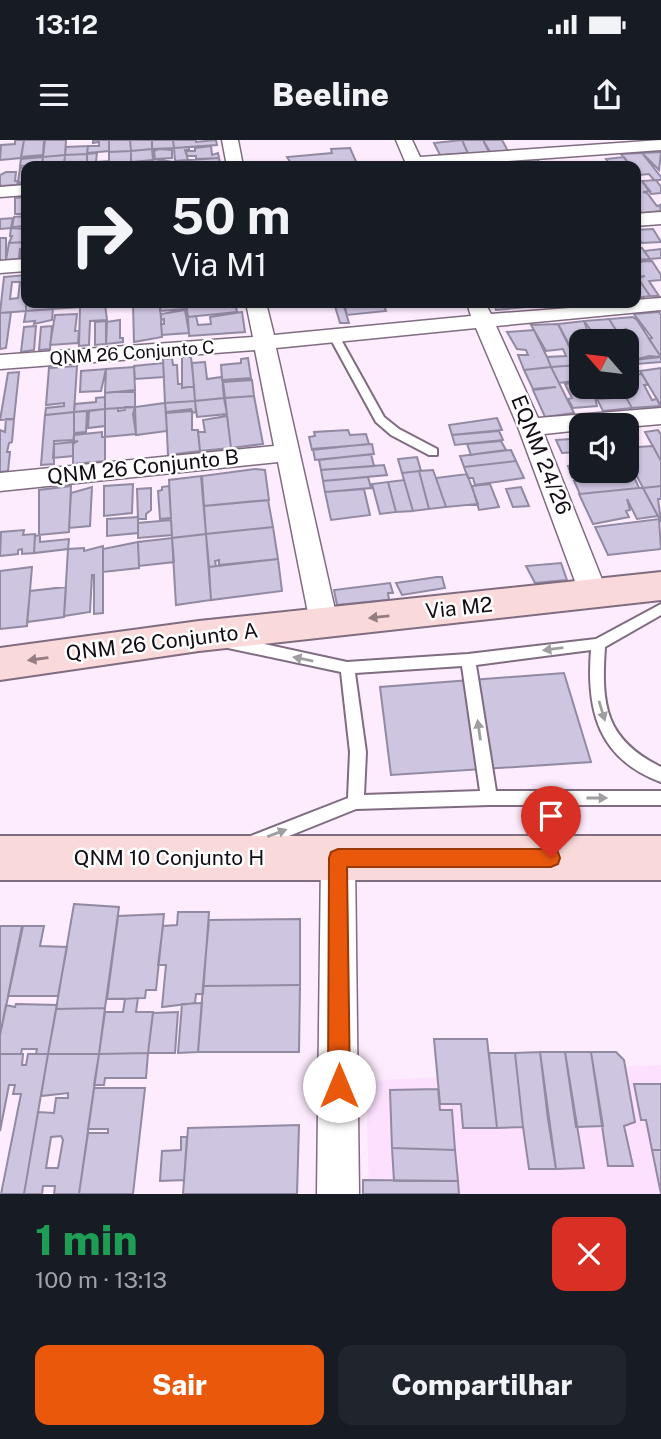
<!DOCTYPE html>
<html lang="pt">
<meta charset="utf-8">
<style>
:root{--surface:#171b24;--page:#20242c;--text:#f1f3f6;--muted:#9ea1a6;--accent:#ea580c}
body{margin:0;font-family:"Public Sans",sans-serif;background:var(--page);color:var(--text);height:100vh;display:flex;flex-direction:column;font-size:26px;white-space:nowrap}
*{box-sizing:border-box;margin:0}
p{font-size:23px;color:var(--muted)}
.icon{flex:none;width:38px;height:38px;fill:none;stroke:currentColor;stroke-width:2;stroke-linecap:round;stroke-linejoin:round}
.map{position:relative;height:1054px;overflow:hidden}
.details{display:flex;flex-direction:column;background:var(--surface);flex:1}
.details>*{flex:none}
.hud{position:absolute;left:21px;top:21px;width:620px;height:147px;border-radius:14px;box-shadow:0 2px 5px #0004;background:#171b24;color:var(--text);overflow:hidden}
.needle{width:46px;rotate:298deg}
.fabs{position:absolute;left:569px;top:189px;display:grid;gap:14px}
.fabs a{display:grid;place-items:center;width:70px;height:70px;border-radius:14px;background:var(--surface);box-shadow:0 2px 5px #0004;font-size:35px}
.pin{position:absolute;display:grid;place-items:center;width:60px;height:60px;color:#fff;margin:-72px -30px;border-radius:50% 50% 50% 0;rotate:-45deg;box-shadow:0 0 7px #0007}
.pin .icon{rotate:45deg}
.me{position:absolute;width:77px;margin:-38px;rotate:0deg;stroke-linejoin:round;filter:drop-shadow(0 0 5px #0008)}
.turn{display:flex;align-items:center;gap:24px;height:147px;padding:0 35px;font-size:32px}
.turn .icon{width:91px;height:91px;stroke-width:2.5}
.turn b{display:block;font-size:49px;line-height:60px}
.round{display:grid;place-items:center;flex:none;width:74px;height:74px;border-radius:14px;background:var(--page)}
.summary{display:flex;align-items:center;justify-content:space-between;height:119px;padding:0 35px}
h1{font-size:42px;font-weight:800;line-height:52px;color:#1e9e55}
.primary-button{display:flex;gap:14px;margin-top:auto;padding:14px 35px}
.primary-button a{flex:1;height:80px;border-radius:14px;background:var(--accent);color:#fff;font-size:28px;font-weight:800;line-height:80px;text-align:center}
.primary-button a+a{background:var(--page);color:var(--text)}
.status{display:flex;justify-content:space-between;align-items:center;height:49px;padding:0 35px;background:var(--surface);direction:ltr}
.status svg{height:19px;fill:currentColor}
header{display:flex;justify-content:space-between;align-items:center;height:91px;padding:0 35px;background:var(--surface);font-size:32px;font-weight:800}
.map>svg:first-child{display:block}
.built{fill:#fce0fd}
.building{fill:#cec5e0;stroke:#9289a2;stroke-width:2;fill-rule:evenodd}
.lines{fill:none;stroke-linecap:round;stroke-linejoin:round}
.service-casing{stroke:#7f6c80;stroke-width:4}
.minor-casing{stroke:#7f6c80;stroke-width:3}
.secondary-casing{stroke:#7f6c80;stroke-width:4}
.service{fill:#fff;fill-rule:evenodd}
.minor{fill:#fff;fill-rule:evenodd}
.secondary{fill:#fad9da;fill-rule:evenodd}
.oneway{fill:#927d81}
.oneway2{fill:#a19ea1}
.route{fill:#ea580c;stroke:#983908;stroke-width:2}
.labels{text-anchor:middle;stroke-width:5;stroke-linejoin:round;paint-order:stroke}
.far-street-label{font-size:18px;fill:#140d15;stroke:#fff}
.street-label{font-size:21px;fill:#140d15;stroke:#fff}
</style>
<div class="status"><b>13:12</b><svg viewBox="0 0 49 12"><path d="M0 12V9h3v3zM5 12V6h3v6zM10 12V3h3v9zM15 12V0h3v12zM26 1h20v11H26zM47 4h2v5h-2z"/></svg></div>
<header><svg class="icon" aria-label="menu" viewBox="0 0 24 24"><path d="M4 6h16M4 12h16M4 18h16"/></svg>Beeline<svg class="icon" aria-label="share" viewBox="0 0 24 24"><path d="M12 15V3M7 8l5-5 5 5M5 13v7h14v-7"/></svg></header>
<div class="map">
<svg width="661" height="1054" viewBox="0 0 661 1054">
<rect width="100%" height="100%" fill="#fdebfe"/>
<!-- built -->
<path class="built" d="M661,925V1054H369L366,941Z"/>
<!-- building -->
<path class="building" d="M15,0H24L21,18L0,20L1,5L15,4Z
M24,0H44L43,15L21,17Z
M45,0H66L65,15L43,17Z
M93,0H109V11L87,13L88,6H99V2L93,3Z
M109,0H130L131,11L109,12Z
M130,0H152V9L131,11Z
M152,0H173L174,8L152,9Z
M173,0H196V2L216,0L217,5L174,8Z
M462,0L468,13L440,15L434,3Z
M462,0H483L490,12L468,14Z
M483,0H502L508,11L489,12Z
M88,6L87,14L65,15L66,7Z
M211,6L212,15L218,13L219,18L196,19V16H187L186,11H195V8Z
M189,7V10H185L188,20L175,21L174,8Z
M350,8L358,26H293L287,17L332,13L331,9Z
M152,9L153,20L131,22V11Z
M159,9L172,10V18L155,19L154,11Z
M131,11V26H109V12Z
M661,12L659,30L642,13Z
M97,13L96,22L109,21V25L87,26V14Z
M642,13L661,37V40H654L649,34L639,35L635,26L628,23L621,14Z
M87,14V26H64L65,15Z
M65,15L64,26H42L43,17Z
M43,17L42,25L20,26L21,19Z
M624,17L631,26H611L606,19Z
M219,18L220,23L175,26V21Z
M153,19L175,22V26H153Z
M537,19L542,26H519L516,20Z
M20,28H26L25,43L18,42Z
M6,32H16L15,41H18L17,45L0,46V35Z
M656,40L661,47V53L651,54L642,41Z
M635,41H642L650,51L643,52L647,53L657,66L660,65L661,71L642,73L635,64Z
M26,57V74H15V58Z
M26,76V86L12,87L14,77Z
M13,78L11,88L0,89V79Z
M11,88L26,89V102L9,103L12,96H10Z
M653,89L661,102L642,103L635,95V90Z
M0,98H6V121L0,122Z
M26,102V118H20L22,109H20L19,119L6,120L9,103Z
M635,108H642L650,119L635,120Z
M661,109V118L650,119L644,111Z
M652,121L661,135V140L649,141L659,156H650L638,138L645,136L637,137L635,134V122Z
M635,134L637,137L650,156L635,158Z
M26,135V171L0,173L4,137ZM12,142H20L18,158L10,159Z
M26,163H39V165L53,163V169L26,171Z
M53,163H80V167L53,169Z
M133,163H160L162,197L134,202Z
M160,163H186L187,169L160,171Z
M186,163H217V167L236,166L237,172L188,177Z
M334,163H343L349,183H340Z
M344,163H383L386,171L347,175Z
M494,163H525L527,167L496,170Z
M105,164L107,180L90,181L89,205L79,206L80,167Z
M53,169L52,180L34,184L35,181L24,182L26,171Z
M185,170L189,193L162,195L161,184H164V179L161,180V174Z
M11,172L6,208L0,209V173Z
M242,172L245,192L189,196L188,177L196,176L198,185L211,184L210,177Z
M659,172L661,175V217L649,199L652,198L634,174Z
M77,174L75,191L79,190L78,203L50,205L55,175Z
M633,177L637,180L661,217L649,216L634,220L626,208V201H622L619,195L628,194L626,189L618,193L609,179Z
M609,179L622,200L599,201L584,181Z
M120,180V198H123V202L106,204V182Z
M584,181L591,201H581V207L570,208L558,184Z
M95,182L107,181L106,204L95,205Z
M558,184L564,195L579,225L551,227L547,217L566,216L563,209L546,211L531,185Z
M36,186L34,210L21,212L24,187Z
M52,186L50,209L39,210L41,187Z
M534,190L547,217L551,227L524,230L518,215H528L526,210L517,209L507,192Z
M182,217H191L194,246L182,248Z
M661,217V222L636,224L634,220Z
M172,218L173,225H177L178,244H182V248L194,246L195,261L165,263L163,219Z
M248,218L251,238L222,240L221,225L241,223V219Z
M205,222L207,239L222,237L224,258L195,261L192,223Z
M163,223L164,237L135,239L134,226Z
M579,225L581,240L559,243L551,227Z
M77,226L74,272L45,275L46,268L64,266V263L46,265L49,228Z
M134,227L135,250L105,253L106,229Z
M551,227L574,273L545,277L533,250L556,247L533,249L524,230Z
M661,228V266L640,231Z
M106,229L101,251L80,252L81,231Z
M19,232L14,279L0,280L8,233Z
M642,234L648,244L644,245L652,260L657,259L660,266L632,268L620,247H626V235Z
M252,240L254,256L225,258L223,242Z
M581,242V247H587L590,253H594L597,266L573,268L568,259L572,258L565,244Z
M591,247H620L632,268L603,271L597,259L611,258L609,254L595,255Z
M113,252H135V267L105,269V253Z
M254,256L263,304L231,308L225,258Z
M105,257V269L74,272L75,264L96,262V258Z
M224,258L227,274L197,277L195,261Z
M195,261L196,272L192,273L191,269L166,272L165,263Z
M165,263L167,291L136,295L135,267Z
M125,267H135L133,274L136,294L105,297V269L118,268V271L125,270Z
M105,269V286L88,288L89,271Z
M87,271L86,292L74,293V272Z
M192,271V290H198L200,311L168,315L166,273Z
M74,272V300L54,301V324L41,325L45,275Z
M227,276L231,308L200,311L198,292H205L203,280Z
M497,278L502,290L452,295L449,285Z
M6,279H14L12,302L9,303L7,312H10L8,331L0,332V290L5,292Z
M348,290L350,295L366,294L369,304L312,310L309,297L315,296L314,292Z
M658,290L661,295V321L645,292Z
M499,291L503,300L455,305L452,295Z
M102,292V297H105V321L73,324V304L78,301L73,302L74,295Z
M626,293H635L638,298L634,299L638,307L653,306L661,321V346L643,348L626,315Z
M571,299L577,312L562,313L556,300Z
M501,301L506,310L476,314L471,315L467,304Z
M73,302V316L53,318L54,304Z
M372,304L374,314L315,320L313,309Z
M511,310L516,321L464,327L460,316Z
M371,314L374,326L321,330L319,320Z
M417,317L421,331L402,333L398,319Z
M516,321L524,338L475,345L473,338H468L464,327Z
M626,321H629L637,337H634L639,348L580,354L574,341L608,340L604,331H626Z
M384,325L387,335L323,341L321,330Z
M581,325V331H602L603,333L572,337L568,326Z
M255,329L265,330L269,360L204,366L202,336Z
M433,330L436,338L446,367L429,369L419,331Z
M419,331L429,369L413,371L402,333Z
M467,334L478,364L446,367L436,338Z
M201,336L206,394L172,398L169,340Z
M368,337L371,348L325,352L323,341Z
M404,340L413,371L396,372L388,342Z
M388,342L396,372L380,374L372,344Z
M133,344L132,373L104,376V346Z
M490,344L499,367L479,370L472,346Z
M71,346L69,392L39,395V350Z
M169,346L171,378L160,379L158,351L162,350V347Z
M661,346V359H658L661,382L643,348Z
M92,347L90,386L69,388L71,353Z
M521,347L529,366L513,367L506,349Z
M151,348V370L146,374V379H138L137,349Z
M639,348H643L658,376L637,379L627,359L630,370L626,371L629,377L593,384L579,354Z
M364,349L370,375L331,380L325,352Z
M268,360L273,387L206,394L204,366Z
M138,377V393L107,396V379Z
M659,379L661,409L608,415L595,387Z
M171,380L172,395L138,398V383Z
M273,387L278,419L219,425V420L215,421L216,426L209,427L206,394Z
M24,390L23,395L35,394L34,413L22,414V409L18,410V414L0,416L1,392Z
M206,394L211,460L176,465L172,398Z
M40,395V402L69,399L68,409L34,413L35,396Z
M172,398L174,422L139,426L138,402Z
M138,402L139,428L103,432V409Z
M103,406V473L94,474V435H92L90,472L64,476L68,409L84,408V411Z
M278,419L282,451L211,460L209,427Z
M561,423L567,440L535,443L526,426Z
M32,427L27,486L0,489V431Z
M437,437H442L445,448L402,455L396,443Z
M390,443L393,453H388L389,460L337,465L334,450Z
M66,447L64,477L27,482L30,451Z
M564,533L591,622L391,635L380,547Z
M74,764L119,767L105,868L56,869Z
M178,772H209L203,854H196L195,863L162,867L166,825H158L163,786L177,785Z
M164,774L156,850H146L145,858L107,859L118,776Z
M300,779V845L203,846L209,780Z
M0,786H23L0,895Z
M22,786H44L40,806L67,807L58,856H8Z
M300,845L299,912H198L203,846Z
M138,858L136,872H153L148,913L99,914L105,872H123L125,859Z
M202,863L198,912L178,913L182,864Z
M16,864L57,865L48,914H36L37,909H22L21,914H0V895L6,865L15,867Z
M105,868L99,914H48L56,869Z
M178,872L175,913H148L153,873Z
M434,899H487L497,988H463L461,964H440Z
M540,912L548,979L556,1029H529L523,987L515,913Z
M540,912H565L584,1028L556,1029Z
M565,912H591L603,986L576,987Z
M591,912H616L624,920L635,982L624,986L633,1026H608Z
M148,913L146,938H105L104,945H94L99,914Z
M489,913H515L523,987L497,988Z
M0,914H23L22,925H26L28,914H48L24,1054H1L21,954H13L15,945H9L0,991Z
M48,914H99L79,1054H54L55,1046H43L42,1054H24L38,972L54,973L56,958H68V953L41,956ZM61,996L63,1000L58,1028H46L51,997Z
M634,944H661V1010H652L646,980H641Z
M94,948H145L133,1054H79L88,993H108V989H88Z
M438,949L440,970H452L455,1010L392,1008L390,950Z
M299,985L297,1054H183L188,988Z
M181,997H187L184,1040L160,1041L162,1011L181,1010Z
M392,1008L455,1010L458,1041H394Z
M652,1010H661V1054Z
M363,1040L458,1041L459,1054H363Z"/>
<g class="lines">
<defs>
<path id="service" d="M334,193L339,196L384,277L399,289L437,309V315H429L391,295L376,282L329,196Z
M661,464V475L605,507C601,566 605,599 661,627V642C599,619 586,572 591,510L476,525L496,651H661V665H489L356,669L254,710L248,707L246,702L248,697L348,658L350,612L341,532L228,508L223,506L221,502L223,498L228,496L347,522L468,514L596,499ZM462,526L480,651L364,655L366,612L355,533Z"/>
<path id="minor" d="M222,0H238L243,26H227Z
M396,0H412L420,17L661,0V10L440,26H407Z
M26,45V55L0,57V47Z
M661,72V84L635,86V74Z
M26,119V131L0,133V121Z
M661,158V170L496,186L538,278L661,268V284L626,287L581,285V290L544,294L607,452L603,460L593,463L583,460L579,452L518,287L476,188L276,208L338,483L334,491L324,494L314,491L310,483L278,322L0,351V333L274,306L255,210L0,229V215L253,197L246,163H266L274,195L471,176L467,163H485L491,174L635,163V160Z
M338,701L350,706L355,718L359,1054H317L321,718L326,706Z"/>
<path id="secondary" d="M661,432V460L199,511L0,540V508L199,481Z
M0,696H661V740H0Z"/>
</defs>
<!-- service casing -->
<use href="#service" class="service-casing"/>
<!-- minor casing -->
<use href="#minor" class="minor-casing"/>
<!-- secondary casing -->
<use href="#secondary" class="secondary-casing"/>
<!-- service -->
<use href="#service" class="service"/>
<!-- minor -->
<use href="#minor" class="minor"/>
<!-- secondary -->
<use href="#secondary" class="secondary"/>
</g>
<!-- one-way arrows -->
<defs><path id="oneway-solid" d="M-6-.8H1V-3.2L6.5 0L1 3.2V.8H-6Z" transform="scale(1.75)"/></defs>
<g class="oneway">
<use href="#oneway-solid" transform="translate(379 477) rotate(174)"/>
<use href="#oneway-solid" transform="translate(38 519) rotate(172)"/>
</g>
<g class="oneway2">
<use href="#oneway-solid" transform="translate(553 509) rotate(173)"/>
<use href="#oneway-solid" transform="translate(303 519) rotate(-168)"/>
<use href="#oneway-solid" transform="translate(602 571) rotate(73)"/>
<use href="#oneway-solid" transform="translate(479 590) rotate(-98)"/>
<use href="#oneway-solid" transform="translate(597 658)"/>
<use href="#oneway-solid" transform="translate(277 693) rotate(-21)"/>
</g>
<!-- route -->
<path class="route" d="M338,709H551L558,712L560,718L558,724L551,727H347L350,946L347,954L339,957L331,954L328,946L329,718L331,712Z"/>
<g class="labels">
<!-- far-street labels -->
<g class="far-street-label">
<text transform="translate(132 213) rotate(-4)" y="6">QNM 26 Conjunto C</text>
</g>
<!-- street labels -->
<g class="street-label">
<text transform="translate(541 315) rotate(68)" y="7">EQNM 24/26</text>
<text transform="translate(143 327) rotate(-6)" y="7">QNM 26 Conjunto B</text>
<text transform="translate(459 468) rotate(-6)" y="7">Via M2</text>
<text transform="translate(162 502) rotate(-7)" y="7">QNM 26 Conjunto A</text>
<text x="169" y="725">QNM 10 Conjunto H</text>
</g>
</g>
</svg>
<div class="fabs">
<a><svg class="needle" viewBox="-14 -14 28 28"><path d="M0-13l5 13h-10z" fill="#e53935"/><path d="M0 13l5-13h-10z" fill="#9ea1a6"/></svg></a>
<a><svg class="icon" aria-label="sound" viewBox="0 0 24 24"><path d="M4 9h4l5-4v14l-5-4H4zM17 9q2 3 0 6"/></svg></a>
</div>
<div class="pin" style="left:551px;top:718px;background:#d93025"><svg class="icon" aria-label="arrive" viewBox="0 0 24 24"><path d="M6 21V4h12l-3 4 3 4H6"/></svg></div>
<svg class="me" style="left:339px;top:946px" viewBox="-20 -20 40 40"><circle r="19" fill="#fff"/><path d="M0-13L10 11 0 6-10 11z" fill="#ea580c"/></svg>
<div class="hud">
<div class="turn"><svg class="icon" aria-label="right" viewBox="0 0 24 24"><path d="M7 20v-9h11M14 6l5 5-5 5"/></svg><div><b>50 m</b>Via M1</div></div>
</div>
</div>
<section class="details">
<div class="summary"><div><h1>1 min</h1><p>100 m · 13:13</p></div><a class="round" style="background:#d93025;color:#fff"><svg class="icon" aria-label="close" viewBox="0 0 24 24"><path d="M6 6l12 12M18 6L6 18"/></svg></a></div>
<div class="primary-button"><a>Sair</a><a>Compartilhar</a></div>
</section>
